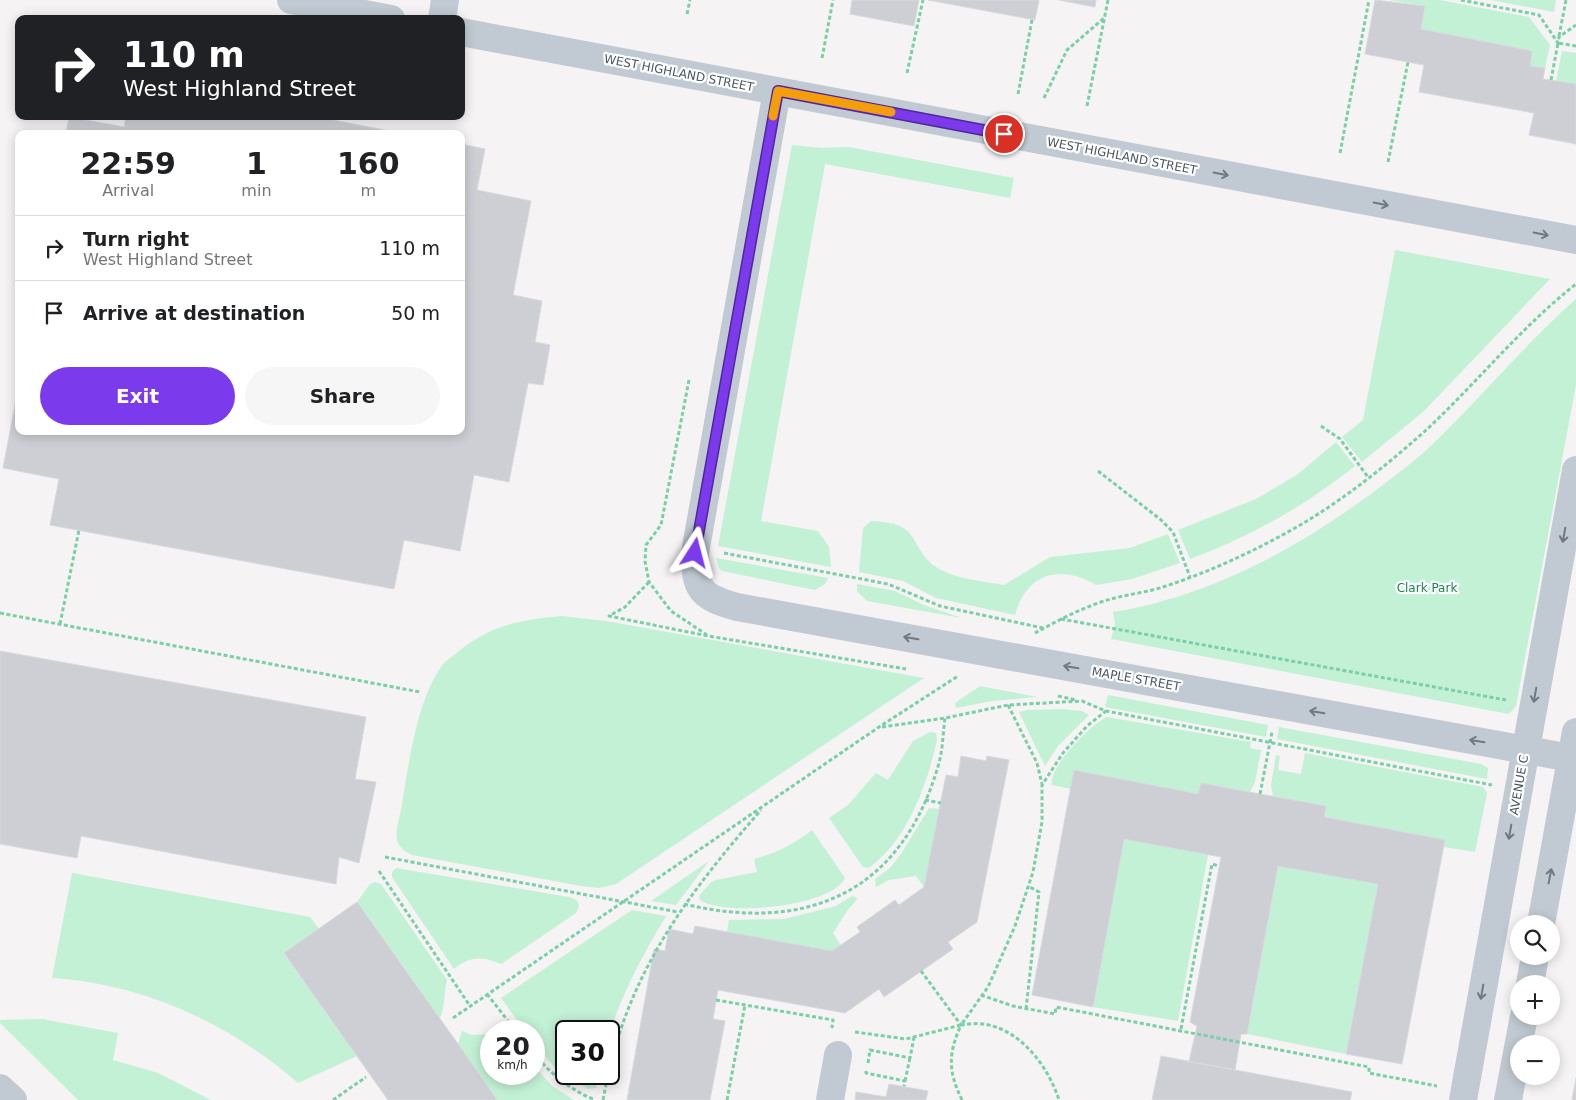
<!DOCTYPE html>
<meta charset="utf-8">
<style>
:root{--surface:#fff;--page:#f6f6f6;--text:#202124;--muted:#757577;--line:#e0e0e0;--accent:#7c3aed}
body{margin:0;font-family:"DejaVu Sans",sans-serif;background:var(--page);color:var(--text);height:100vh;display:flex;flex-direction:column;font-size:19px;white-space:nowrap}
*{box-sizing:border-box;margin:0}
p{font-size:16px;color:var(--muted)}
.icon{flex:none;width:28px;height:28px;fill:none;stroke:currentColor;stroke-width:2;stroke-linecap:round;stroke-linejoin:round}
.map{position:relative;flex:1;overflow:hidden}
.side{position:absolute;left:15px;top:130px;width:450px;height:305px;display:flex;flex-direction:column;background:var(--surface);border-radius:10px;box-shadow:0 2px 12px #0003}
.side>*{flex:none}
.hud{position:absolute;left:15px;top:15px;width:450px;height:105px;border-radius:10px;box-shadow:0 2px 12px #0003;background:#202124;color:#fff;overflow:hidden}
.buttons{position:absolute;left:1510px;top:915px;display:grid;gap:10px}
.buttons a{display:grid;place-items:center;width:50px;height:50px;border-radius:50%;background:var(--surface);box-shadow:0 2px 12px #0003;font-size:25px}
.speed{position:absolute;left:480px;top:1020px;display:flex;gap:10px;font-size:25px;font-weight:700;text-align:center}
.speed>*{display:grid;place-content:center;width:65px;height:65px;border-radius:50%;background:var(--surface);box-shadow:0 2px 12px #0003;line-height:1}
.speed small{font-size:12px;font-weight:400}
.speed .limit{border:2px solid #111;border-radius:8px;background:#fff;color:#111}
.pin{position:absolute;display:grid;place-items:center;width:42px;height:42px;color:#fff;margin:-21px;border:2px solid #fff;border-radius:50%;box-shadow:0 1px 5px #0007}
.me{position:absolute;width:55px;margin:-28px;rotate:9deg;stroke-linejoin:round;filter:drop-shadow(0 0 4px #0008)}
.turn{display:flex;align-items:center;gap:18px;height:105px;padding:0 25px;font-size:22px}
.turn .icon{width:65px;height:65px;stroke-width:2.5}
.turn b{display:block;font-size:35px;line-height:42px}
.eta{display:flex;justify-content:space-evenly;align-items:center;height:85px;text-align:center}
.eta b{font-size:30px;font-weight:700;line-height:35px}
.cta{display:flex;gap:10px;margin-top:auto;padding:10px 25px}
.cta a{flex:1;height:58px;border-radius:30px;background:var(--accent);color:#fff;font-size:20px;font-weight:700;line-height:58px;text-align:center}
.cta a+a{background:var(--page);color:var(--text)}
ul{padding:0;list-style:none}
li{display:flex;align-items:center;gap:15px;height:65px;padding:0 25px;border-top:1px solid var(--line)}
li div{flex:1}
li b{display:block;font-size:19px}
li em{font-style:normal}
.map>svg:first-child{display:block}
.green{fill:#c3f1d5}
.building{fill:#cdcfd5;stroke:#d7d9de}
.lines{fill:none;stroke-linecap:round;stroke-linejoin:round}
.path{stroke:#7ad0a6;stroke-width:3;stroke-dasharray:4 2.5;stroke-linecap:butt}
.minor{stroke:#c1cad2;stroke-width:28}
.oneway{stroke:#6e7983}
.route-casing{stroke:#51269a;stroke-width:12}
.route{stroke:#7c3aed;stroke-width:9}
.slow{stroke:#f59e0b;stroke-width:9}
.labels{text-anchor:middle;stroke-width:4.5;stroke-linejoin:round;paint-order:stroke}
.street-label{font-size:12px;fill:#4a5661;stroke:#fff}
.park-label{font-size:12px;fill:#17864f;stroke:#fff}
</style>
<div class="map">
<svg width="1576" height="1100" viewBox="0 0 1576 1100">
<rect width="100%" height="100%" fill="#f5f3f3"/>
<!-- green -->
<path class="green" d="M1389,0H1440L1529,17L1550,45L1545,68L1530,66L1532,51L1421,29L1425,6Z
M1491,0H1556L1554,12Z
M1562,51L1576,53V84L1556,81Z
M792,145L822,148L849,147L1014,178L1010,198L825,164L761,521L818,531L829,547L831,567L718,546Z
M1395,250L1550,279L1424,411L1362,462L1342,437L1363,420Z
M1576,299V385L1516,706L1509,714L1111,639L1115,624L1113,612C1214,596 1308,543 1388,481C1405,468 1422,455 1437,440C1484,394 1527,342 1576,299Z
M1336,442L1355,466C1305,506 1250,537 1190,559L1178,530L1256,499L1298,474Z
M871,521C924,523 906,545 936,567C954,579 983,581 1004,585L1050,557L1130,548L1168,534L1180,563L1132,579L1096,585C1060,564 1027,573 1015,615L936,598L903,581L859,572L863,528Z
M716,558L828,578L825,584L815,590L722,571L719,568Z
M857,584L895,591L924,605L962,618L867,601L857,591Z
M562,616L606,621L924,678L616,884L599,888L581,886L412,855C406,852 401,849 398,843C394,832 400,816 402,805C408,765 418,695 444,663C448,659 455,655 459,651C492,624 521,620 562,616Z
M980,686L1037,697L992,701L956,708L955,703Z
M1108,695L1268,725L1266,737L1105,707Z
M1063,709L1082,711L1089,715L1058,746L1045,766L1019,712L1027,710Z
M1107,717L1251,742L1250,748L1261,750L1255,782L1250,792L1201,783L1198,794L1075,770L1071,789L1052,785C1047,769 1092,723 1107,717Z
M1279,727L1481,764L1488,768L1487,779L1277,739Z
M930,732L936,733L937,740C927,785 908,839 869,868L863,867L829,818L848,805L876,773L888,780L913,741Z
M1305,753L1483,787L1487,793L1475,852L1444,847L1445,840L1324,817L1326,806L1273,796L1271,785L1276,755L1280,756L1278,770L1301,774Z
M929,808L940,809L924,887L916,876L889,880L876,887L875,879L890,868L901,854Z
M812,830L845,878C832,907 723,917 700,900L699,896L710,883L716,880L757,872L754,859C777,853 794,844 812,830Z
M1124,839L1208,855L1178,1021L1093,1007Z
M709,861L676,905L651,901Z
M1278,866L1378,884L1346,1054L1247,1034Z
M396,868L569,897L577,900L579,906L576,913L501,964C483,956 469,956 454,969L392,877V872Z
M72,873L310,917L319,929L284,954L357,1056L298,1083C229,1023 144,984 52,978Z
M375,882L381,884L447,980C443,995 446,1002 440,1018L357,902L370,884Z
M852,896L858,898L847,911L833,933L841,945L832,951L727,932L729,920L784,919L836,906Z
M632,910L666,916C643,954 623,992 609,1034V1031H566V1074H600L596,1088L588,1089L557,1070L534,1043V1031H525L501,998Z
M42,1019L118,1033L113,1060L158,1073L211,1100H78L0,1023V1020Z
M462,1031L472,1035L491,1034V1074H534V1066L552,1086L574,1100H497L458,1044Z"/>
<!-- building -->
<path class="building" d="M852,0H919L914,26L850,14Z
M928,0H1039L1035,20Z
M1059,0H1096L1095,7Z
M1375,0L1425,6L1421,29L1532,51L1530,66L1545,68L1543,79L1576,84V144L1529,135L1534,113L1419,92L1424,65L1365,54Z
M126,116H312L405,134H66L69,117L124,127Z
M461,144L485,149L477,190L531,201L513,295L542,301L535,342L550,345L543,385L528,383L509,482L474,475L460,551L404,540L394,589L50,525L59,479L3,468L19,384V431H461Z
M0,651L366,717L355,779L376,782L359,863L339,857L336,884L81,836L77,858L0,844Z
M961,756L986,761L987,756L1009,760L977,922L948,942L953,949L884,997L879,989L845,1013L718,990L713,1019L725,1021L710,1100H627L654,949L665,951L669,929L693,934L695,926L832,951L860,932L857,927L895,900L899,905L924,887L946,775L958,777Z
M1074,770L1198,794L1201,783L1260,794L1326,806L1324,817L1445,840L1402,1064L1346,1054L1378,884L1278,866L1247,1034H1241L1235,1070L1189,1062L1197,1026L1190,1022L1221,857L1124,839L1093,1007L1032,995Z
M357,902L458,1044L497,1100H388L284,953Z
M1161,1056L1352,1092L1350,1100H1152Z
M1576,1078V1100H1572Z
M889,1084L928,1091L926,1100H855L856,1092L886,1097Z"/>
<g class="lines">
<!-- path -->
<path class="path" d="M1461,0L1539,15L1558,43L1559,37L1576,25
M687,14L690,0
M1559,36L1566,0
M822,58L833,0
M907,73L923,0
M1551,80L1558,43L1576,46
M1018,94L1032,20
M1044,98L1067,50L1104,18
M1087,106L1108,0
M1340,153L1369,0
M1388,162L1408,62
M689,380L661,525L646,545L645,561L649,582L671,611L707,635
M1321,426L1340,439L1368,477
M1098,471L1160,519L1173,532L1190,577
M724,553L888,584L940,606L1043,628
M649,582L625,607L609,616L708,636L906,669
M0,613L420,692
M1061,619L1506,700
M60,624L79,530
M1035,633C1059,620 1085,606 1111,599C1129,594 1149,592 1166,586C1215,570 1263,547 1307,521C1348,496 1388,464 1424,432C1476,384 1520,328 1576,284
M1058,696L1076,700
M1008,705L1037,763L1042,784
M882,727L945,718L1008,705L1082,701L1106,711L1492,785
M1260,794L1272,732
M925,800L941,803
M385,857L678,912
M379,871L470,1006
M684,904C809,934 903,891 939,763C943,748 943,732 945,718
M921,971L961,1025
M487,994L516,1031
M981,995L1013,1006L1055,1014L1056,1007L1369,1067V1073L1437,1086
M716,1000L833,1020L832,1028
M1026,1009L1039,892L1028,886
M453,1018L879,727L958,676
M1181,1029L1212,864L1219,866
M855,1032L906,1039L961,1025L988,987L1015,926L1033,872L1042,822V785L1063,753L1087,726L1106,711
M534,1053C550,1074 571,1090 595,1100
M868,1063L870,1050L910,1058L914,1037
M866,1071V1073L905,1081L904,1086
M609,1072C632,967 692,889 761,810
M905,1081L910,1058
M333,1100L366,1077
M603,1100L608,1074
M727,1100L745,1005
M962,1100C948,1071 948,1054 961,1025C968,1024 976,1023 984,1024C1021,1030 1048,1066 1059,1100"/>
<!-- minor -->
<path class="minor" d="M291,0L391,19
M442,19L445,0
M461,32L1576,240
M777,91L695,553C695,590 701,597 737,607L1576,759
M1541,924L1576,732
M1530,984L1535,956
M0,1088L13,1100
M830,1100L838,1055
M1463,1100L1576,470
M1508,1100L1524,1016"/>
</g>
<!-- one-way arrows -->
<defs><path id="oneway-shaft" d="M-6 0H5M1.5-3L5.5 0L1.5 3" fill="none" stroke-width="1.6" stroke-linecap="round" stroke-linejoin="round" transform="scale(1.25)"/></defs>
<g class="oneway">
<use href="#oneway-shaft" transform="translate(1221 174) rotate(11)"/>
<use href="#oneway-shaft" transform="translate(1381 204) rotate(11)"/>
<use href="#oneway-shaft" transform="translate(1541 234) rotate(11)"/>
<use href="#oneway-shaft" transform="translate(1564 535) rotate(100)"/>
<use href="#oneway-shaft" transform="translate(911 638) rotate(-170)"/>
<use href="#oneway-shaft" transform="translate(1071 667) rotate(-170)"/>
<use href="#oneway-shaft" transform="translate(1535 695) rotate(100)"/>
<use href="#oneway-shaft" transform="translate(1317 712) rotate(-170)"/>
<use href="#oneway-shaft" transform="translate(1477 741) rotate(-170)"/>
<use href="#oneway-shaft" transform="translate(1510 832) rotate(100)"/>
<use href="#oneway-shaft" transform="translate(1550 876) rotate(-79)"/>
<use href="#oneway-shaft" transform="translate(1482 992) rotate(100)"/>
</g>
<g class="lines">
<defs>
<path id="route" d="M695,553L778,91L1004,134"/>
</defs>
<!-- route casing -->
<use href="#route" class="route-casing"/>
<!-- route -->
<use href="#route" class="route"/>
<!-- slow -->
<path class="slow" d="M773,116L778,91L891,112"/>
</g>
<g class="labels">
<!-- street labels -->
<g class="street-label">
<text transform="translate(679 73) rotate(11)" y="4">WEST HIGHLAND STREET</text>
<text transform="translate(1122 156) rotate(11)" y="4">WEST HIGHLAND STREET</text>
<text transform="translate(1136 679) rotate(10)" y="4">MAPLE STREET</text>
<text transform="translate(1519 785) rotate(-80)" y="4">AVENUE C</text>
</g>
<!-- park labels -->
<g class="park-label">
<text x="1427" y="592">Clark Park</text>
</g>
</g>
</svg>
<div class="buttons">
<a><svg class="icon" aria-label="search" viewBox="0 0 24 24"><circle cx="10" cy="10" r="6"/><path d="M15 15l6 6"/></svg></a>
<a>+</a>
<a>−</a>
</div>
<div class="speed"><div>20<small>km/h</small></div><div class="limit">30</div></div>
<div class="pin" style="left:1004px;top:134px;background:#d93025"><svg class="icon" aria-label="arrive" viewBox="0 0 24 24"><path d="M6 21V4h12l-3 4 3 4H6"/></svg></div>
<svg class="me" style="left:695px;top:553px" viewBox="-20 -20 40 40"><path d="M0-17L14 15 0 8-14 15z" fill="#7c3aed" stroke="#fff" stroke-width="4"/></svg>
<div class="hud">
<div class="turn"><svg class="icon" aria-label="right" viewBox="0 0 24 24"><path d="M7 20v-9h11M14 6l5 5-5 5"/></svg><div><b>110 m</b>West Highland Street</div></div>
</div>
<section class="side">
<div class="eta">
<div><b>22:59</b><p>Arrival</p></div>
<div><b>1</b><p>min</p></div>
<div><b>160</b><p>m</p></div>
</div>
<ul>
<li><svg class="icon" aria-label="right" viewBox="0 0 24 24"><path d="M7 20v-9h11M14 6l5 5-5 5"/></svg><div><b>Turn right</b><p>West Highland Street</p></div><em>110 m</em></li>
<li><svg class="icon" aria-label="arrive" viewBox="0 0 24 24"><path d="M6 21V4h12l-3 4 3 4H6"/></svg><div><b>Arrive at destination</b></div><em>50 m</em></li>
</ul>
<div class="cta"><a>Exit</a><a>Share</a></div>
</section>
</div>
